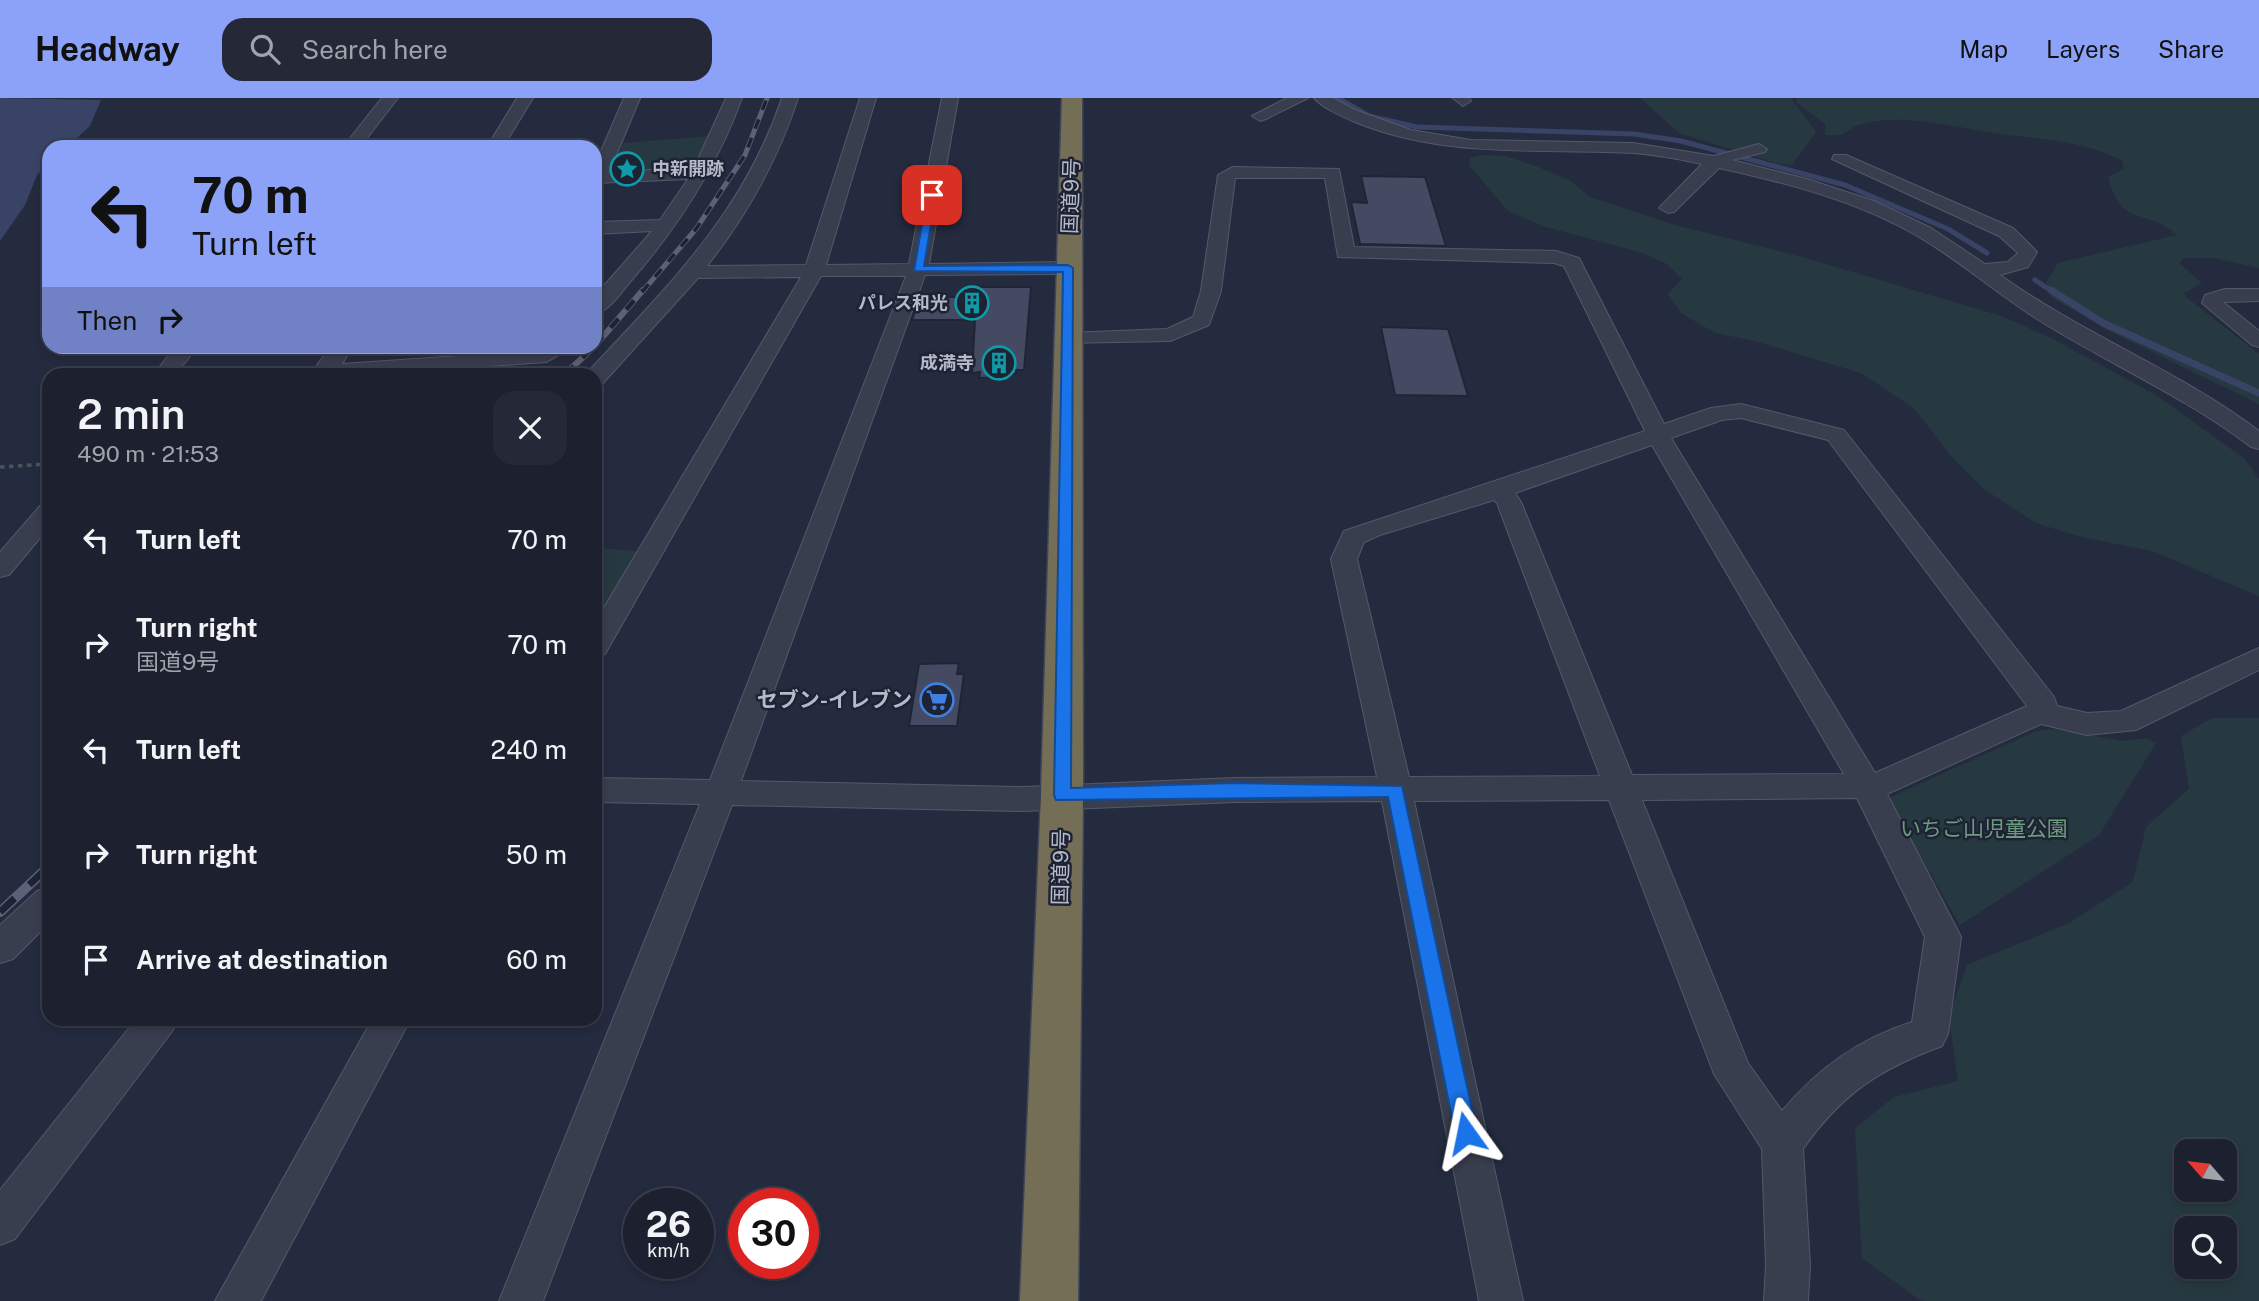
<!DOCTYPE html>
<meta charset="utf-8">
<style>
:root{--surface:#1c202f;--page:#252837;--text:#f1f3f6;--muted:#a0a3aa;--line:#3a3e4b;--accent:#8ca2f8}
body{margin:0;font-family:"Public Sans","Noto Sans JP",sans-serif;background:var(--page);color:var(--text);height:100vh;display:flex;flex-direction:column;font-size:26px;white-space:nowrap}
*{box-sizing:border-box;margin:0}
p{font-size:23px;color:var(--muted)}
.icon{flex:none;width:38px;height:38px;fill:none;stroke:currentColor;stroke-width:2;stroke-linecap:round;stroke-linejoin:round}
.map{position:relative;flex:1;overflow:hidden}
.panel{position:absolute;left:42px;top:270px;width:560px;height:658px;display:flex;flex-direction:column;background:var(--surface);border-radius:21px;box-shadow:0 4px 10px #0003,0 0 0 2px var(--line)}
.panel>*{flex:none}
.banner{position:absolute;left:42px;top:42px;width:560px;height:214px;border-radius:21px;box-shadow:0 4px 10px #0003,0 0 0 2px var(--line);background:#8ca2f8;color:#111;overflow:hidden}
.needle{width:46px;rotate:298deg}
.fabs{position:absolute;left:2174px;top:1041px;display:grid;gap:14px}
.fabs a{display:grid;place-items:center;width:63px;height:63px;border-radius:14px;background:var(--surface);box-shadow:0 4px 10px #0003,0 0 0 2px var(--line);font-size:35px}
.speed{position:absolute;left:623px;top:1090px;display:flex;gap:14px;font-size:35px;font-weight:700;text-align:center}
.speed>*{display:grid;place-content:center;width:91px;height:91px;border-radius:50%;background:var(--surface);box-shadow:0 4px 10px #0003,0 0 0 2px var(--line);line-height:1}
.speed small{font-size:18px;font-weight:400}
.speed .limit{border:10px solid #d22;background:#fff;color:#111}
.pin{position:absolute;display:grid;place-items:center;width:60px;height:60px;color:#fff;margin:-30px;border-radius:14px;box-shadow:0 4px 10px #0006}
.me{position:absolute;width:77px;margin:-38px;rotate:348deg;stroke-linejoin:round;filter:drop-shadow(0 0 5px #0008)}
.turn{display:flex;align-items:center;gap:24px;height:147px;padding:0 35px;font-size:32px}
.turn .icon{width:91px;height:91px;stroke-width:2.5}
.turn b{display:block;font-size:49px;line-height:60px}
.then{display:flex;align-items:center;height:66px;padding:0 35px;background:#0003;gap:14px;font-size:26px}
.round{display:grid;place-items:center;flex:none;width:74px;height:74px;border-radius:21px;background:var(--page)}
.headline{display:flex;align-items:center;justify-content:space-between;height:119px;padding:0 35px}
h1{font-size:42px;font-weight:600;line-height:52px}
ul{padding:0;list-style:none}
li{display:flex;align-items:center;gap:21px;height:105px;padding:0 35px}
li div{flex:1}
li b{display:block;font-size:26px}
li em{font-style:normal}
header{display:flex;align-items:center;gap:42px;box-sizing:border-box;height:98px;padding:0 35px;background:var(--accent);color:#111}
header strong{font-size:33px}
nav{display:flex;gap:38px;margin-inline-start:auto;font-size:24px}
.search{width:490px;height:63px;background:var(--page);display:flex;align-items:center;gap:18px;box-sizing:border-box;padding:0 24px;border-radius:21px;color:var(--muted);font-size:26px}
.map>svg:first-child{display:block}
.green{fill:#273940;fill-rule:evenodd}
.water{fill:#394366}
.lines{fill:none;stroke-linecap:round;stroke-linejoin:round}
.stream-far1{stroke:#394366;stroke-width:5}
.stream{stroke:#394366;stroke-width:7}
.building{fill:#444a61;stroke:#202536;stroke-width:2}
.minor-casing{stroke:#54596a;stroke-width:2}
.highway-casing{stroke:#414657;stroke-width:3}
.path{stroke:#45565d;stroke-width:3.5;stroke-dasharray:4.5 4.5;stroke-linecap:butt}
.minor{fill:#393e4f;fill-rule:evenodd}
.highway{fill:#756e56;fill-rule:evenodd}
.rail-far3-casing{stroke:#5b6176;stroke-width:5}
.rail-far2-casing{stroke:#5b6176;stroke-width:6}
.rail-far1-casing{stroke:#5b6176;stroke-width:8}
.rail-casing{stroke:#5b6176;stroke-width:10}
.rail-far3{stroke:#1e2334;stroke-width:3.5;stroke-dasharray:10;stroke-linecap:butt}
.rail-far2{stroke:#1e2334;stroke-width:4.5;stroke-dasharray:12;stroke-linecap:butt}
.rail-far1{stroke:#1e2334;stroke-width:5;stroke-dasharray:16;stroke-linecap:butt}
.rail{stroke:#1e2334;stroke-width:7;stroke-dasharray:20;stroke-linecap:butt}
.route{fill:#1a73e8;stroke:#114b97;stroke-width:2}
.labels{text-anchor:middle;stroke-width:5;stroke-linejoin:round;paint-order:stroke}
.far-poi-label{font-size:18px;font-weight:bold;fill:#b5b9ca;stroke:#1e2334;text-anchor:end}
.street-label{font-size:21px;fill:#b5b9ca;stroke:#1e2334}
.poi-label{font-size:21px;font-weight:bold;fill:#b5b9ca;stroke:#1e2334;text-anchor:end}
.park-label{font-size:21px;fill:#6c9b7f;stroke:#1e2334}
</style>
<header>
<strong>Headway</strong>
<div class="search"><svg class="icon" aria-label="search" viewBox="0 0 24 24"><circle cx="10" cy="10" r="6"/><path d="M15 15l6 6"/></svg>Search here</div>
<nav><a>Map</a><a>Layers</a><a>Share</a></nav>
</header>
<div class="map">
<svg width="2259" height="1203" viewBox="0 0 2259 1203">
<rect width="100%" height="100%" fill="#252b3f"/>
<!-- green -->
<path class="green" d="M1640,0H1791L1816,34L1792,67L1779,66L1679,35Z
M1796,0H2259V170L2215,160H2184L2179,165L2202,185L2184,195L2186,199L2259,256V306L2107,232L2050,198L2046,185L2058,165L2177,137C2146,108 2123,133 2108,79L2124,71L2122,62C2073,39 2033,42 1982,33C1947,27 1872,9 1842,37H1825V26L1797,5Z
M713,38L699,65L690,69L620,73L613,70L623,45Z
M1484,57L1505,58L1538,69L1569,82L1590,99L1675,127L1802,159L2001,218L2051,240L2156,297L2245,361L2259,381V498L2152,453L2081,439L2036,425L1984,391L1950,357L1914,310L1861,275L1755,243L1715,235L1681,215L1668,196L1682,181L1667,166L1643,155L1543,128L1508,113L1469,67L1470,60Z
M595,450L638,453L595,527Z
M2212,620H2259V1203H1926L1920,1202L1862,1160L1855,1030L1894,999L1958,983L1949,919L1967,867L2069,825L2133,784L2146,729L2189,691L2181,638ZM2186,1054H2224V1092H2186ZM2186,1130H2224V1169H2186Z
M2055,631L2123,643L2146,640L2156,645L2099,737L1960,827L1891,706V699L2036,633Z"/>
<!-- water -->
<path class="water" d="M0,0L101,2L90,28L67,49H49V66L37,77L25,107L0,143Z"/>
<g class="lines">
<!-- stream-far1 -->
<path class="stream-far1" d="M1338,0L1369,18L1417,29L1634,36L1681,43L1845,87L1948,131L1987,155
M2035,182L2053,194"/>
<!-- stream -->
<path class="stream" d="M2051,192L2103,225L2259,295"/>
</g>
<!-- building -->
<path class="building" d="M1361,78L1425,79L1446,148L1360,146L1351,104L1367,105Z
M974,189H1031L1024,272H1016V276H1008V279L979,280L980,274L972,275L975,222H912L920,199H972Z
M1381,229L1448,231L1468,298L1395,297Z
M959,565L957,576H964L957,628H909L919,566Z"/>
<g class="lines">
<defs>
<path id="minor" d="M382,0H398L360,49H343Z
M517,0H533L503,49H487Z
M624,0H640L609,74L694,70L726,0H742C717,69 678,129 630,184C621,195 609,213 595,216V198L652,133L595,136V124L660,122L688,81L595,85V67Z
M782,0H798C778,62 747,117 707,168L806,167L860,0H876L826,167L909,166L942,0H958L929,166L1068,164L1078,170L1068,176L925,177L741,683L1023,689L1235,680L1377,679L1331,461L1344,433L1645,333L1564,168L1554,165L1338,159L1325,80H1235L1221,193L1209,227L1170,243L1061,245L1057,241L1068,235L1167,231L1193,219L1201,193L1218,77L1233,69L1339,71L1354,149L1556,153L1579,160L1664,326L1711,310L1741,306L1844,332L2054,599L2057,608L2087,615L2121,613L2259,550V572L2136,632L2087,637L2041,626L1887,696L1961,839L1948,936L1942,948C1880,971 1842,995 1803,1051L1810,1167L1808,1203H1764L1766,1167L1762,1051L1714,976L1609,702L1414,703L1523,1203H1479L1382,703L1235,704L1023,713L732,707L543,1203H499L700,706L595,704V680L710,682L906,178H821L605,556L595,559V525L801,179L698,180L603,285L595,287V276H586C667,189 743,116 782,0ZM1741,320L1828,342L2027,608L1875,675L1671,340L1722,322ZM1652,347L1844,676L1632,677L1521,404L1515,395ZM1494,402L1497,405L1600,678L1409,679L1357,461L1364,444L1380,437ZM1857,700L1925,839L1912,924C1859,941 1818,970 1782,1013L1748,965L1642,702Z
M1287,0H1308L1266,21L1260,23L1252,18Z
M1314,0H1333L1355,12L1411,32L1471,42L1633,45L1714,58L1759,46L1767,51L1765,54L1732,62L1807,81L1874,103L1931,130L1985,166L2008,164L2018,155L1999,138L1832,61L1834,57H1846L2013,130L2037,154L2028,169L2000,177C2082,236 2178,272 2259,333V351L2251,349C2188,301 2118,270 2050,229C2004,202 1965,166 1919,139C1858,103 1787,85 1719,70L1674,114L1668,115L1659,110L1702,66C1680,61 1657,57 1634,55C1539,50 1445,61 1355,24C1342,18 1324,11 1314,0Z
M1453,0H1469L1471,3L1463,8Z
M2225,191H2259V203L2223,204L2259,233V249L2252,247L2202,205L2205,197Z
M176,248H198L176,276H154Z
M331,248H353L342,266L546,252L557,258L546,264L380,276H328L317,267Z
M49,405V429L9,477L0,479V454L40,408Z
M49,789V825L13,861L0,865V827L37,793Z
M137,920H178L173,932L15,1141L0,1147V1092Z
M373,920H411L261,1203H215Z"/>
<path id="highway" d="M1062,0H1082L1083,697L1078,1203H1020L1041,697Z"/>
</defs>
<!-- minor casing -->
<use href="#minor" class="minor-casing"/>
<!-- highway casing -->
<use href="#highway" class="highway-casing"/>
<!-- path -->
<path class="path" d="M0,369L49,366"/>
<!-- minor -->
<use href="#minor" class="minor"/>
<!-- highway -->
<use href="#highway" class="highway"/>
<defs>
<path id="rail-far3" d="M642,194L696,131L745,57L767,0"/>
<path id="rail-far2" d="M595,248L643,192
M565,276L595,248"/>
<path id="rail-far1" d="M43,774L49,769"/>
<path id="rail" d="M0,814L45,772"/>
</defs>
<!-- rail-far3 casing -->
<use href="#rail-far3" class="rail-far3-casing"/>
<!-- rail-far2 casing -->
<use href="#rail-far2" class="rail-far2-casing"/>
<!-- rail-far1 casing -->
<use href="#rail-far1" class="rail-far1-casing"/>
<!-- rail casing -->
<use href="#rail" class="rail-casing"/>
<!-- rail-far3 -->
<use href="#rail-far3" class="rail-far3"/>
<!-- rail-far2 -->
<use href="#rail-far2" class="rail-far2"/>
<!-- rail-far1 -->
<use href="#rail-far1" class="rail-far1"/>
<!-- rail -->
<use href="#rail" class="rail"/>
</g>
<!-- route -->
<path class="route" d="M932,95L936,97L924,168L1068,167L1073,170L1071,690L1235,685L1402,688L1477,1035L1474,1043L1466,1046L1458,1043L1455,1035L1388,699L1056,702L1054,697L1063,174L914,173L927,97Z"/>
<!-- icons -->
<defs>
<symbol id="sight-ring" viewBox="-11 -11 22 22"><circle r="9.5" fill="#1e2334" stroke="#0f9aa8" stroke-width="1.5"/><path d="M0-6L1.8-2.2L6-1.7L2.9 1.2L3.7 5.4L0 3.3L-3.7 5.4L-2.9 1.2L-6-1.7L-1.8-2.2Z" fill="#0f9aa8"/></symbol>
<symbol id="building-ring" viewBox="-11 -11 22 22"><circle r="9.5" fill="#1e2334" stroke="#0f9aa8" stroke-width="1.5"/><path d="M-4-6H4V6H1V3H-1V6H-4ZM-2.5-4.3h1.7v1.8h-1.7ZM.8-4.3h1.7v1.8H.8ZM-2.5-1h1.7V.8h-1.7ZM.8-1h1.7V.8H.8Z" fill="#0f9aa8"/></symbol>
<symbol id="supermarket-ring" viewBox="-11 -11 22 22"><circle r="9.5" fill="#1e2334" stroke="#3f7fe0" stroke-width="1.5"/><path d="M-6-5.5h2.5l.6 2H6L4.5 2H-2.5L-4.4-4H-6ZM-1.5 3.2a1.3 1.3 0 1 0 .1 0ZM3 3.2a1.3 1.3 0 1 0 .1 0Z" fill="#3f7fe0"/></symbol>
</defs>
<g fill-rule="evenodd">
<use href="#sight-ring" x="608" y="52" width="38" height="38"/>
<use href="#building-ring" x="953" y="186" width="38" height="38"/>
<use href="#building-ring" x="980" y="246" width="38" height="38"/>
<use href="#supermarket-ring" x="918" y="583" width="38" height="38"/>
</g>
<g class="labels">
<!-- far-poi labels -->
<g class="far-poi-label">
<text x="652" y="77" text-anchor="start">中新開跡</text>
<text x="948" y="211">パレス和光</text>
<text x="974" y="271">成満寺</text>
</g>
<!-- street labels -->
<g class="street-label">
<text transform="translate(1071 98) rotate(-88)" y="7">国道9号</text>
<text transform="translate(1061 769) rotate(-89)" y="7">国道9号</text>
</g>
<!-- poi labels -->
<g class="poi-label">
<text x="912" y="609">セブン-イレブン</text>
</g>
<!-- park labels -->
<g class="park-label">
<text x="1984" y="738">いちご山児童公園</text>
</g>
</g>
</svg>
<div class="fabs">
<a><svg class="needle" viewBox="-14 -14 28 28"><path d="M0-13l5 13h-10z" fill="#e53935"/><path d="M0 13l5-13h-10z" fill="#a0a3aa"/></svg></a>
<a><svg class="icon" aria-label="search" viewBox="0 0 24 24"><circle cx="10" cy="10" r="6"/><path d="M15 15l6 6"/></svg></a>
</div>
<div class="speed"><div>26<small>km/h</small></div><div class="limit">30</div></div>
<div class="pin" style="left:932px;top:97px;background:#d93025"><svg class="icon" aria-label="arrive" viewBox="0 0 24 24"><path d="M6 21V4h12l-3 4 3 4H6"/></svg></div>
<svg class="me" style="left:1466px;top:1035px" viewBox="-20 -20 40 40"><path d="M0-17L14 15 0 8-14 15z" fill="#1a73e8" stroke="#fff" stroke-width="4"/></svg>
<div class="banner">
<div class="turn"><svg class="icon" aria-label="left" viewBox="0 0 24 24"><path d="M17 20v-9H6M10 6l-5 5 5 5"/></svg><div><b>70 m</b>Turn left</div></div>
<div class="then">Then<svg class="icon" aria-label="right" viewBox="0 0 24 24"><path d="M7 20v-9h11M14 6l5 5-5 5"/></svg></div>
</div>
<section class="panel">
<div class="headline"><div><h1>2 min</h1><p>490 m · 21:53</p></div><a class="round"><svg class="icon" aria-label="close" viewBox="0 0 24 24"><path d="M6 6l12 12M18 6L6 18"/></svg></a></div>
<ul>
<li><svg class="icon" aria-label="left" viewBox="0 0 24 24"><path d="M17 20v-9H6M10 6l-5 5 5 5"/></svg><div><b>Turn left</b></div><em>70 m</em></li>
<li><svg class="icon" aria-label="right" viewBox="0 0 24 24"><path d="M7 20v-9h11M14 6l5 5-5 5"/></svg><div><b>Turn right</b><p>国道9号</p></div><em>70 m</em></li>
<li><svg class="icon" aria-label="left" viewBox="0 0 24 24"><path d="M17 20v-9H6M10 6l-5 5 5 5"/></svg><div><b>Turn left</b></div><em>240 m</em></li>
<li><svg class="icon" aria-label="right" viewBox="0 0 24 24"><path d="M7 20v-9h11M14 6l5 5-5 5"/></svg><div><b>Turn right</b></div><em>50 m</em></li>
<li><svg class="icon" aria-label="arrive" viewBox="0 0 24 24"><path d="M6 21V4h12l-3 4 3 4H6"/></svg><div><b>Arrive at destination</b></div><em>60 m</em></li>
</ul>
</section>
</div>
